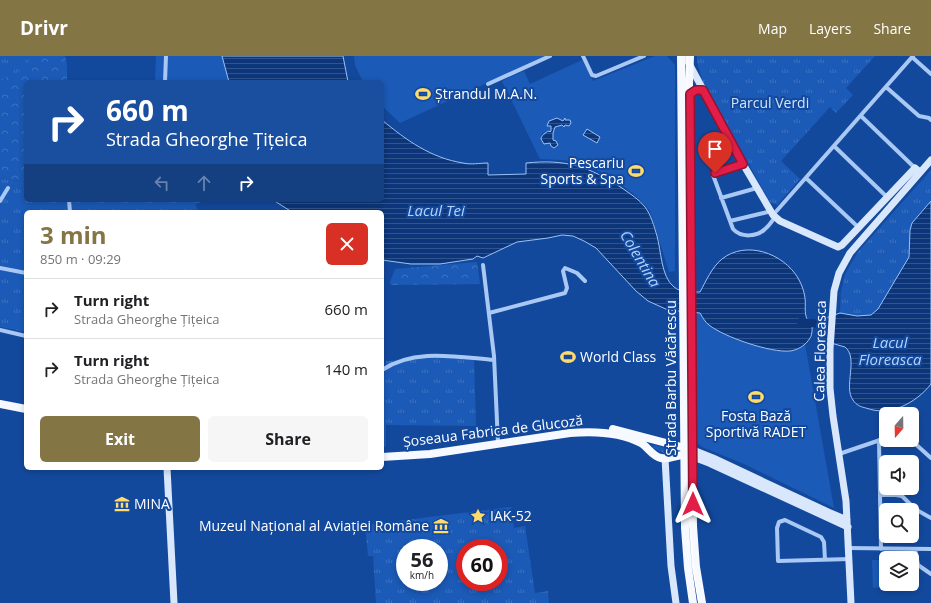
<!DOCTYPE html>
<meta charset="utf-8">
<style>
:root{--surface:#fff;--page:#f6f6f6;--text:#202124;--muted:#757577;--line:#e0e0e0;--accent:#847544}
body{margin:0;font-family:"Open Sans",sans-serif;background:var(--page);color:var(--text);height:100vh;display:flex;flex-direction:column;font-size:15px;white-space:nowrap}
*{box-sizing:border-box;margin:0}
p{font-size:13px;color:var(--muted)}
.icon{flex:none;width:22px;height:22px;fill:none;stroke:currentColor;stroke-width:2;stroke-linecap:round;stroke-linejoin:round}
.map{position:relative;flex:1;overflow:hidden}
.drawer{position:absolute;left:24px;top:154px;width:360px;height:260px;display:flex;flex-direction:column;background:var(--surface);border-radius:6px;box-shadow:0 2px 6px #0003}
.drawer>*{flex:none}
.top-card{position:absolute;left:24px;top:24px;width:360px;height:122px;border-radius:6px;box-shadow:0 2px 6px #0003;background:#1a4fa0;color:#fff;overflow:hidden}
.needle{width:26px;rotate:200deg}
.buttons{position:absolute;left:879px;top:351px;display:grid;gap:8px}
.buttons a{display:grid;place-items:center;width:40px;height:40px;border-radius:6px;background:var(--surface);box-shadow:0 2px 6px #0003;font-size:20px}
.speed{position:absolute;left:396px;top:483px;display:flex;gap:8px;font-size:20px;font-weight:700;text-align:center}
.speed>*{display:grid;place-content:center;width:52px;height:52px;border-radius:50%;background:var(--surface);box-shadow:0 2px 6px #0003;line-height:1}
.speed small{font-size:10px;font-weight:400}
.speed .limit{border:6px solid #d22;background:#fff;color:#111}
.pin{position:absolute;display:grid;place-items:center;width:34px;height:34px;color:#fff;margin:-41px -17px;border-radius:50% 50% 50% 0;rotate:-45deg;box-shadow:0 0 4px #0007}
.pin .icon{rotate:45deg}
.me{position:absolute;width:44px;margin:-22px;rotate:0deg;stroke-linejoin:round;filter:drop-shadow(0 0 3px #0008)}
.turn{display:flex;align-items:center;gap:14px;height:84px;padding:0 16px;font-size:18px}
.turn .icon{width:52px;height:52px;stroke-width:2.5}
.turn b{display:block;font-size:28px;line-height:34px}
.lanes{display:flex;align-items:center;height:38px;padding:0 16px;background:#0003;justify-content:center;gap:20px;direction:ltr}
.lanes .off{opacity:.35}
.round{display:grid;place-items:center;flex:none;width:42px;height:42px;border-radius:6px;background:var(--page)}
.headline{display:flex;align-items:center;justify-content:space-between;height:68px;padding:0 16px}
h1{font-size:24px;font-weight:700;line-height:30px;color:var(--accent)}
.primary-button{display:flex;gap:8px;margin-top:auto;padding:8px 16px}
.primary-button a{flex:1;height:46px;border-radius:6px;background:var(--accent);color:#fff;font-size:16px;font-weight:700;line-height:46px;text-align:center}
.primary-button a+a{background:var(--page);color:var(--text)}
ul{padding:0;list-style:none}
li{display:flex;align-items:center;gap:12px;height:60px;padding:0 16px;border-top:1px solid var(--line)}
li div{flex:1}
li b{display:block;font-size:15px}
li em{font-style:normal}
header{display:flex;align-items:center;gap:24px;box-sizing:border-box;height:56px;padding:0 20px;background:var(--accent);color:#fff}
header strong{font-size:19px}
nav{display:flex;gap:22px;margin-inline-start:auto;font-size:14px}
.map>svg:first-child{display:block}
.grass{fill:url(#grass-tufts);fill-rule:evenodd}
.forest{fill:url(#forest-crowns)}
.pitch{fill:#1b5ab7}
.water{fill:url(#water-rules);stroke:#9bc2f7}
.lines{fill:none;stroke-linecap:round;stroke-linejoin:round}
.river{stroke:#0c3679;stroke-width:8}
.street{stroke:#a9c8f4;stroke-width:4}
.secondary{stroke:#d9e7fd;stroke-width:7}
.primary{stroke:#f6f9ff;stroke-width:8}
.tram{stroke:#fff;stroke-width:1}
.route-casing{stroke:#92132f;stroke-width:10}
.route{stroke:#e11d48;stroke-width:7}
.labels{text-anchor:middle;stroke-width:4;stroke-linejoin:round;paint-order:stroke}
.poi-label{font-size:14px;fill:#fff;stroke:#13499d;text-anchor:start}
.park-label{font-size:14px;fill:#d2e4fd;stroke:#13499d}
.street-label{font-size:14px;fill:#fff;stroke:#13499d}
.water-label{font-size:15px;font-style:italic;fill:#b6d2fa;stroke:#13499d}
</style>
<header>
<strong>Drivr</strong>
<nav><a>Map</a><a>Layers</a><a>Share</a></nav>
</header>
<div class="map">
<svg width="931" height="547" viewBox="0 0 931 547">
<defs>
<pattern id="grass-tufts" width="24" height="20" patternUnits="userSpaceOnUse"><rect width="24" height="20" fill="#1b5ab7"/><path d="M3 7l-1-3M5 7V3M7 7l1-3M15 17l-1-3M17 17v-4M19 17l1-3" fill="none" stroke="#3d73c2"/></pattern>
<pattern id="forest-crowns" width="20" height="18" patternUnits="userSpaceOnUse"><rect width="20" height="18" fill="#1b5ab7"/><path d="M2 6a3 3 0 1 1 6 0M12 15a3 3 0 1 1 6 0" fill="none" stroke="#3d73c2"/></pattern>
<pattern id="water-rules" width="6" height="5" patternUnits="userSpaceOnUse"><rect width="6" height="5" fill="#0c3679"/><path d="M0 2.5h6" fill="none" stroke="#30548d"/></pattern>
</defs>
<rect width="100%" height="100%" fill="#13499d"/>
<!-- grass -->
<path class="grass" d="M0,0H42L26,26L0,47Z
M697,0H875L846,32L853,39L836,57L830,51L781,105L800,123L777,149L770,146L703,26L697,6Z
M931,114V145L918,159L909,201L887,240L878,253L871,259L857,260L840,257L841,236L845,218L858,196Z
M0,122L26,126V144H210L195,148L199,156H26V276L0,271Z
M416,300L474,302L476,370L386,369V391H382V322L384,321L386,305H391Z
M655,389L671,394L670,396L666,398L653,392V390Z
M511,451L514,472L525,470L535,537L548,535L549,547H376L373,500H368L365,469ZM405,492H439V526H405ZM465,492H499V526H465Z"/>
<!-- forest -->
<path class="forest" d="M32,0H65L67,8V26H26V126L0,122V24L19,16Z
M477,206L480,228L391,229L390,226L395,213Z"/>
<!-- pitch -->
<path class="pitch" d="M156,0H222L229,26H155Z
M354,0H546L400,67L382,50V26H363L355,9Z
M655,0H667L675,9V215L669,216L650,155C636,136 605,116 582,108C569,103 553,104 540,103L502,25L524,15L530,28L582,4L593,25Z
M697,257H700C702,260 703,263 705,265C717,279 764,295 782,295C790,295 799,293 805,288L834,452L744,408L702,391L697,387Z
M872,504H886V528H888V531L873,532Z"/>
<!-- water -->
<path class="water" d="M222,0H343L348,26H229Z
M557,62L563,65L565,62V64H570L571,67L569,70L565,69L564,71L562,69L555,71L553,77V84L556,85L558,89L554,92L551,90L550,87L544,88L541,83C541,80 546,76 549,75L550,76L551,75V70H547L549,65Z
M382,64C406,84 431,102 463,107C471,109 480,107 488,107V119L526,118V107C566,103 588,110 622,132C630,138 639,143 645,151C651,159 654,170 657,180C661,194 661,221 674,231C681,237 692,236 700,236C706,225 712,211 722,203C746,184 783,197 798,222C802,229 804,235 805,242C806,250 804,256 807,263L812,264C812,269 813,278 810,282C806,289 798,294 790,295C771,297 724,281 709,269C705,266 703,262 700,257L668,254L648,245L636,235L596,192L584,185L573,180L562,179L548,182L517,186L483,202L477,200L473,203L440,208H411L382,204V156H292L273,144H382Z
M587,73L600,81L597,87L583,79Z
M931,145V328C916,347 890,361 866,352C861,351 856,349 853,344C843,331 859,302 845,291L824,285L819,281L820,264L840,257L857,260L871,259L878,253L909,201L910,174L912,167Z"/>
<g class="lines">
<!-- river -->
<path class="river" d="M801,266L830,269"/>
<!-- street -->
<path class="street" d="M583,0L592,19L596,20L644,0
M912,1L931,18
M165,26L166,0
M488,28L550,0
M886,31L919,60L929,62L931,64
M861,60L915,112
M834,90L887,141
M743,108L715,117L713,119L733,173C741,182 757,181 765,173C769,170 772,165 775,161
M806,122L858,171
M721,142L757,132
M69,144L70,156
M0,145L8,132
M773,159L913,0
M730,165L772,155
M483,209L494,300L498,387
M0,212L26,217
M489,257L565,237L567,232L563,215L565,212L577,217L585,225
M0,274L26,280
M382,314C414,292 457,301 494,304
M879,384L881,493
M911,384L931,402
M839,398L886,382
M880,439H896L902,440L915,453L931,462
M849,492L931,493
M915,493L918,509L931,518
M825,504L824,486L821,481L785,464L779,466L777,472L778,505L850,503"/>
<!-- secondary -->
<path class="secondary" d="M685,0L743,108L773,159L780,165L838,191L842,189L915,112L920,116
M693,394L713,402L828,456L847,464
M693,401L709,407L848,471
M665,402L671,510L676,547
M167,412L174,547
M851,547L846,445L833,360L830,332V293L834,235L839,217L850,197L931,104"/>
<!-- primary -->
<path class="primary" d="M681,0L685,472L688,512L693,547
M690,0L689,28L693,470L696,511L702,547
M0,348L26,353
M613,373L689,393
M382,401L430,398L570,377C593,375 620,376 641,387C648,391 652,400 661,402C670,404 679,397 689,399"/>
<!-- tram -->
<path class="tram" d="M687,0L690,465L694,517L699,547"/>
</g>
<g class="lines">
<defs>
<path id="route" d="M693,448L690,38L696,34H703L743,108L715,117"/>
</defs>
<!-- route casing -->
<use href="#route" class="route-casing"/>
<!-- route -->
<use href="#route" class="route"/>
</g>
<!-- icons -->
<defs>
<symbol id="stadium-bare" viewBox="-9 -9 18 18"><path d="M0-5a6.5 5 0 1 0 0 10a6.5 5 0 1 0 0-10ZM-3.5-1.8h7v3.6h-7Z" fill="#ffdb6c" stroke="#13499d" stroke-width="2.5" paint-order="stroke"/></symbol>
<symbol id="museum-bare" viewBox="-9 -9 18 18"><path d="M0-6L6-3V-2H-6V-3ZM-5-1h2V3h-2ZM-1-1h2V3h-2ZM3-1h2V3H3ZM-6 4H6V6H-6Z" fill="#ffdb6c" stroke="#13499d" stroke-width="2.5" paint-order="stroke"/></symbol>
<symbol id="sight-bare" viewBox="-9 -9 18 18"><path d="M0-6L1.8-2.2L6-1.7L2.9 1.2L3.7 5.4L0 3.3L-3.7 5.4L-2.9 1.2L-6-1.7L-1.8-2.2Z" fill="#ffdb6c" stroke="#13499d" stroke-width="2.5" paint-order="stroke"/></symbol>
</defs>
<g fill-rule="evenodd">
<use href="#stadium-bare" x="412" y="27" width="22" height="22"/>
<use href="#stadium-bare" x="625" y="104" width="22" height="22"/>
<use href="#stadium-bare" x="557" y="290" width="22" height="22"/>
<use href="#stadium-bare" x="745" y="330" width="22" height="22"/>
<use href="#museum-bare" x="111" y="437" width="22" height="22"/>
<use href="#sight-bare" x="467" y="449" width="22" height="22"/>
<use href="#museum-bare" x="430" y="459" width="22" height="22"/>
</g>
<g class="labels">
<!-- poi labels -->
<g class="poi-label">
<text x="435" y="43">Ștrandul M.A.N.</text>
<text x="624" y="112" text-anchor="end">Pescariu<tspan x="624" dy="16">Sports &amp; Spa</tspan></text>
<text x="580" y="306">World Class</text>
<text x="756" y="365" text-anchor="middle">Fosta Bază<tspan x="756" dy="16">Sportivă RADET</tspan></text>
<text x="134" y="453">MINA</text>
<text x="490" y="465">IAK-52</text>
<text x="429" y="475" text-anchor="end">Muzeul Național al Aviației Române</text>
</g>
<!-- park labels -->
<g class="park-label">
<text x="770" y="52">Parcul Verdi</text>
</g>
<!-- street labels -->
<g class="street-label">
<text transform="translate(820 295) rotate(-89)" y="5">Calea Floreasca</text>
<text transform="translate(671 322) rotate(-90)" y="5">Strada Barbu Văcărescu</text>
<text transform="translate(493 375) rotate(-7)" y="5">Șoseaua Fabrica de Glucoză</text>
</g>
<!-- water labels -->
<g class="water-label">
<text x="436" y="160">Lacul Tei</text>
<text transform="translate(640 203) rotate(59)" y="5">Colentina</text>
<text x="890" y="292">Lacul<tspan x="890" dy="17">Floreasca</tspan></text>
</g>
</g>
</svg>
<div class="buttons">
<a><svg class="needle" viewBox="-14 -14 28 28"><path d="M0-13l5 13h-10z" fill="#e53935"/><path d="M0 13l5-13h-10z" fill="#757577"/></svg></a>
<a><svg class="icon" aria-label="sound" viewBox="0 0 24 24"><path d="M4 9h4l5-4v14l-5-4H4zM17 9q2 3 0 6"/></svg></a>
<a><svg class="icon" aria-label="search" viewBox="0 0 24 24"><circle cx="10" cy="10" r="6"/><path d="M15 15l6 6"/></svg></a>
<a><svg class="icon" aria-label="layers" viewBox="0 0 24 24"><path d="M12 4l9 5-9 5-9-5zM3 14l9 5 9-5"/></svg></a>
</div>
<div class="speed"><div>56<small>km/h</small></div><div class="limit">60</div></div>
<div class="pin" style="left:715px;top:117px;background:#d93025"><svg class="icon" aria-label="arrive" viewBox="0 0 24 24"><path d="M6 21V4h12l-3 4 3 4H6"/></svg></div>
<svg class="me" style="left:693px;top:448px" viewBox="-20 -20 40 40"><path d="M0-17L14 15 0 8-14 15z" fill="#e11d48" stroke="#fff" stroke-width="4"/></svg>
<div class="top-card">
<div class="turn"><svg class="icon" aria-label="right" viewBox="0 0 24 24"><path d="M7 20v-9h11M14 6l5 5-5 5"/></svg><div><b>660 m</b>Strada Gheorghe Țițeica</div></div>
<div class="lanes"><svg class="icon off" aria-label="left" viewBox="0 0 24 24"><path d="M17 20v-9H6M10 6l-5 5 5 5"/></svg><svg class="icon off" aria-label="ahead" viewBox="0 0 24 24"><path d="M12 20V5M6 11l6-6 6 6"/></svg><svg class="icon" aria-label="right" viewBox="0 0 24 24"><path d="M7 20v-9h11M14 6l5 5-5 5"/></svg></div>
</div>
<section class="drawer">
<div class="headline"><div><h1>3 min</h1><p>850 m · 09:29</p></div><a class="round" style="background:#d93025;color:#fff"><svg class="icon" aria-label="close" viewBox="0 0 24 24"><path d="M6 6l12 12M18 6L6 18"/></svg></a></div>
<ul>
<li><svg class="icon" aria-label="right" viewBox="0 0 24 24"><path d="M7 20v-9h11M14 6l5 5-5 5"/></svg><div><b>Turn right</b><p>Strada Gheorghe Țițeica</p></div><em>660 m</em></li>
<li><svg class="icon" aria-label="right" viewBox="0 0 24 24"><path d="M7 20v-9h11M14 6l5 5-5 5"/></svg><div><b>Turn right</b><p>Strada Gheorghe Țițeica</p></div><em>140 m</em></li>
</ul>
<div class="primary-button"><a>Exit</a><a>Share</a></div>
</section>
</div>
